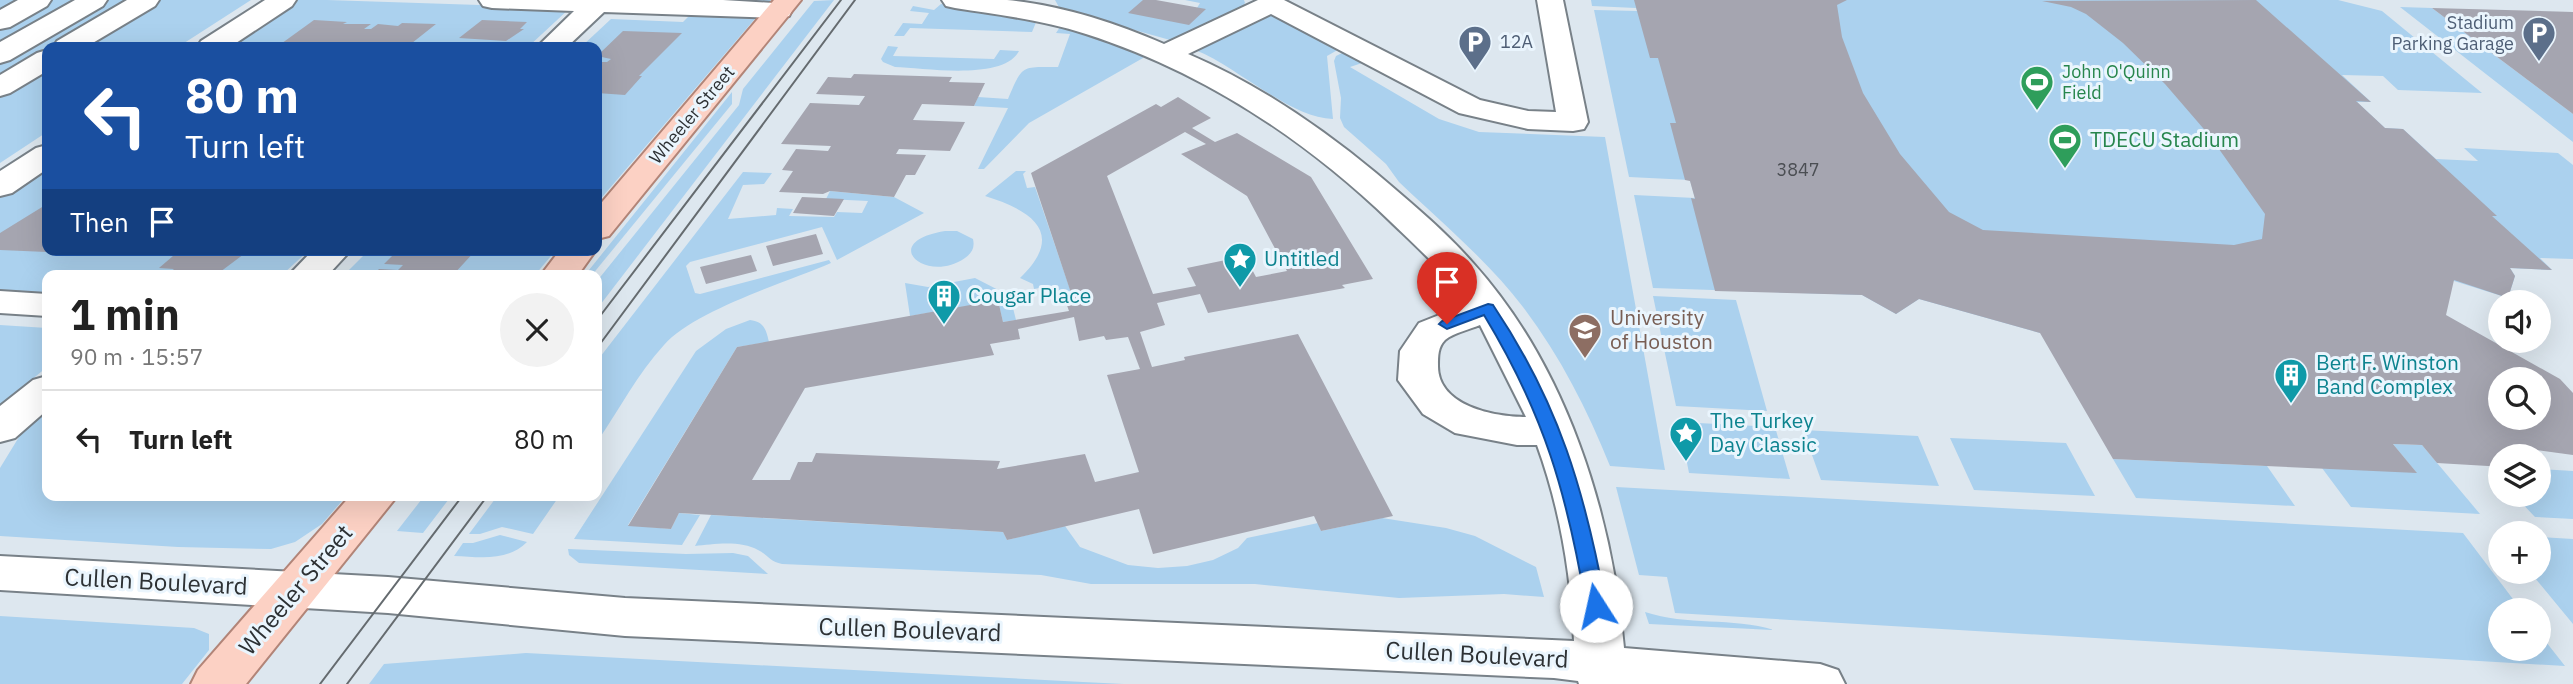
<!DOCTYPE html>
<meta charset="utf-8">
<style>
:root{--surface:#fff;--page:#f2f2f2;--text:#222;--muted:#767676;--line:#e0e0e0}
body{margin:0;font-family:"IBM Plex Sans",sans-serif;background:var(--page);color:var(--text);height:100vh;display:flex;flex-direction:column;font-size:26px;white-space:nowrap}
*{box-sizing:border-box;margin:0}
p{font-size:23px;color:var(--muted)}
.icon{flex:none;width:38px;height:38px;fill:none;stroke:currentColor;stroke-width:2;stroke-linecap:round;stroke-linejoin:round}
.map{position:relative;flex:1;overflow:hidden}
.panel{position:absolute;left:42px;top:270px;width:560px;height:231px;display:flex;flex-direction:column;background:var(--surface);border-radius:14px;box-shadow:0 7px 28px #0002}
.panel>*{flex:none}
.guide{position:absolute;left:42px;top:42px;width:560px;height:214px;border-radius:14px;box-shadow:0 7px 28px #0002;background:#1a4fa0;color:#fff;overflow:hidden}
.buttons{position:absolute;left:2488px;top:290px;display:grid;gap:14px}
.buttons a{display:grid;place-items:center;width:63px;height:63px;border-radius:50%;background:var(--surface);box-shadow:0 7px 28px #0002;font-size:35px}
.pin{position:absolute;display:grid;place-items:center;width:60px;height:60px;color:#fff;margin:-72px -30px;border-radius:50% 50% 50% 0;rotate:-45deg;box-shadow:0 0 7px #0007}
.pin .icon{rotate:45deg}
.me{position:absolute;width:77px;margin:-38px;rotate:350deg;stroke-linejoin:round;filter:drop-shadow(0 0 5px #0008)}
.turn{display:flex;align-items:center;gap:24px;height:147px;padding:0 28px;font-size:32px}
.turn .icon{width:91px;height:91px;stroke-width:2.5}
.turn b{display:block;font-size:49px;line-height:60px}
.then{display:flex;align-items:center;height:66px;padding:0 28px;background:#0003;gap:14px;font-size:26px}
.round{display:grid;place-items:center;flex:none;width:74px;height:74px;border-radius:37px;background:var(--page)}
.headline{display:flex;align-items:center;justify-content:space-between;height:119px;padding:0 28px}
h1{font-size:42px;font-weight:800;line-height:52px}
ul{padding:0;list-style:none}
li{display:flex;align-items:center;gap:21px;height:98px;padding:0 28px;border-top:2px solid var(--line)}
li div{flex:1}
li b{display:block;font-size:26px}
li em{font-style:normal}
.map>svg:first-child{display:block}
.green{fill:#abd1ee}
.building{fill:#a5a5b0;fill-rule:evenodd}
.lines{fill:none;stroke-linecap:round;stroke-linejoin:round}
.minor-casing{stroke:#788188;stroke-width:4}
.major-casing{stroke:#b28578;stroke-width:4}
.minor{fill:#fff;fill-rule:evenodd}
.major{fill:#fcd1c4;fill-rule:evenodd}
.tram{stroke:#656b6f;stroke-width:2}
.route{fill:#1a73e8;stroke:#114b97;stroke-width:2}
.labels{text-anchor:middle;stroke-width:6;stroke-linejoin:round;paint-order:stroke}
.far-service-label{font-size:18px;fill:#4e5e75;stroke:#eaf5fd;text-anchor:end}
.far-leisure-label{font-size:18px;fill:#27864d;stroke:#eaf5fd;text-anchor:start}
.far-street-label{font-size:18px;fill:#2d3134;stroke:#eaf5fd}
.number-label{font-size:18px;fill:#4b4e53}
.leisure-label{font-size:21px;fill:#27864d;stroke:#eaf5fd;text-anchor:start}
.culture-label{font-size:21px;fill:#0d838f;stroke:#eaf5fd;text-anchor:start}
.education-label{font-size:21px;fill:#785e54;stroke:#eaf5fd;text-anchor:start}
.near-street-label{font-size:24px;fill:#2d3134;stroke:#eaf5fd}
</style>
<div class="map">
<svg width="2573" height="684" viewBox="0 0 2573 684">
<rect width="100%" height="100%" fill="#dde7ef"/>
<!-- green -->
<path class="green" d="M0,0H270H251L178,47H47V132L0,163Z
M297,0H327L570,8L528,47H226Z
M705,0H771L597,203V47H581L611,19L683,22Z
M834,0L597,309V281L739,105L743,89L814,1Z
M1055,0H1146L1197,8L1200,3L1185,0H1244L1245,3L1241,9L1170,40L1060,9Z
M1591,0H2338L2382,11L2482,93L2398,90L2383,76L2342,75L2371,102H2357L2385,128L2403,129L2436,159L2478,161L2464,148L2558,153L2573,165V259L2540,258L2552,270L2510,268L2515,276L2508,298L2454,281L2040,333L1919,299L1896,314L1862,295L1653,288L1634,195L1695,198L1690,180L1629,177L1594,10L1637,11L1636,8L1592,6Z
M941,4L1037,20L1032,32L910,28L904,36H894L903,23L922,24L929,13L910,11L913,6L934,10Z
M2400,7L2432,8L2573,114V142Z
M1273,14L1341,48L1327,56L1333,119C1289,118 1237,66 1195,50Z
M1060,27L1094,35L1144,55L1143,58L1029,123L984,169H978L1008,108L974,106L978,97L1008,99C1023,64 1021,67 1058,67L1070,34L1056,33Z
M888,46L898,47L893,56L994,59L1000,50L1019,51C1004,81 924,68 895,67L883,62L881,59Z
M1346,51L1368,61L1350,67L1439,119L1479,132L1605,137L1665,470L1610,466C1587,409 1560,356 1523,307C1489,262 1440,221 1399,182L1386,164L1344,127L1340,118L1341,98L1334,61L1336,56Z
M732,92V104L592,275H585Z
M47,166V250H309L282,275H47V294L0,292V197Z
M1016,171H1026L1023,174L1027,188L1035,187L1071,292L1053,295L1050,286L1034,289L1033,284L1020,278C1067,233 1031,210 985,196Z
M743,172L772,173L764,184L743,185L728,219L776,215L777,208L793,209L789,216L834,217L837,212L862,213L868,201L826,199L830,191L894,197L924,213L837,260L822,227L690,262L686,266L695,293L700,294L829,260L831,263C787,282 695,310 664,345C638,373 619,410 597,442V361Z
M945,231H957L973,239C975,248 972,253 965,258C926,285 877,242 945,231Z
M369,250H556L535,275H344Z
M975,278L1010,296L1016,320L1003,322L998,301L910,316L905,283L928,287Z
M1653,296L1736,300L1767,411L1676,406Z
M750,320C764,322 766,329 769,342L737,347L628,525L671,529L679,513L700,515L682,545L574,539L696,351L726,329Z
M0,325L47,328V367L0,406Z
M47,404V495H347L322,524L295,542L271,549L178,547L0,536V468L30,419Z
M1679,422L1775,427L1790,479L1689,473Z
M1803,430L1918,436L1939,486L1821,480Z
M1950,438L2066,443L2095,496L1974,490Z
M2393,444L2422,445L2480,514L2351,507L2322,468L2416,472Z
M2113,459L2267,466L2295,506L2136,498Z
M2539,469L2573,471V519L2535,517L2514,495H2539Z
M1616,487L2463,533L2522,611H2501V649H2539V633L2565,666L1675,613L1667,577L1639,575Z
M425,495H452L423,533L397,531Z
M498,495H560L533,534L502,527L480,534H469Z
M711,515L1003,532L1007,540L1065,526L1080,547L1128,565L1158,568L1187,566L1213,560L1238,548L1247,538L1318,523L1321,531L1382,518L1446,528L1475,536L1536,567L1544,597L1504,594L1399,598L1255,584H1091L1041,575L782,564C770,562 768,555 758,550C741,540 713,544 695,546Z
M500,535L527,542C507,562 480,557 454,556L463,543H473Z
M2539,537L2573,539V624L2530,572H2539Z
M568,549L686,554L733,553L748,556L768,574L579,563L569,555Z
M1645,612C1687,626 1732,617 1774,630L1649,624Z
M0,616L194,628L209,634V650L182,684H0Z
M526,653L1083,682L1124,684H369L384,664Z"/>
<!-- building -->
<path class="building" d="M1143,0H1156L1206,9L1189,25L1128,13Z
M1634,0H1847L1837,5L1842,37L1863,93L1900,154L1949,212L1983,230L2234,245L2262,239L2265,214L2209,135L2165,84L2123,43L2086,14L2071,7L2042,1L2256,0L2371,102L2356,101L2385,128L2403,129L2497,216H2492L2552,270L2510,268L2515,276L2508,298L2454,280L2446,315L2560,379L2573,393V455L2529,449L2535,457H2501V467L2488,466L2437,463L2422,445L2393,444L2417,473L2113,459L2040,333L1919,299L1896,314L1862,295L1715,291L1691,198L1695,199L1690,181L1685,180L1670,123H1676L1658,58H1650ZM2501,380H2539V418H2501Z
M2432,8L2573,12V114Z
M314,20L347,22L343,24H371L364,29H371L378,24L398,26L402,23L436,24L407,47L278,46Z
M482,20L527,22L520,29H524L506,41L459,38Z
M623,31L682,33L639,76H642L625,95L597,93V62H607L611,59L597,56Z
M854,74L952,77L949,82L985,83L974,106L922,104L913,120L965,122L950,151L899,149L896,154L926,155L915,175H906L894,197L830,191L823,194L779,192L793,171L782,170L796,149L828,151L831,146L781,144L810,103L859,105L865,96L816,94L828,77L851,78Z
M1178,97L1211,118L1192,128L1215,142L1237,133L1311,177L1373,279L1342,285L1345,288L1208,313L1200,294L1157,303L1165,325L1140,332L1152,367L1185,360L1184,357L1298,334L1393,516L1321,531L1314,516L1153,554L1139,509L1007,540L1003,532L679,513L671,529L628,526L737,347L998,300L1003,322L1069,311L1064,297L1072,296L1031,173L1156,104L1161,107ZM1185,132L1206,144L1181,154L1247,196L1287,271L1256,277L1245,256L1187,268L1196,286L1153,294L1107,176ZM1074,317L1079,341L1104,336L1106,340L1128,337L1140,369L1107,375L1139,472L1095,482L1085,454L997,469L1000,461L816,453L812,462H798L790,480H752L805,388L994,355L990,344L1020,339L1018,329Z
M802,197L844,199L834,216L793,213Z
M47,204V252L0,250V233Z
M816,234L823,254L773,266L766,246Z
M180,250H257L251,255L244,254L216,275H166L174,269L159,268Z
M398,250H476L453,275H373L379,269L398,270L403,265L384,264Z
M751,255L757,271L706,284L700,267Z"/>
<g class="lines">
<defs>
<path id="minor" d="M18,0H51L47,6L10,27L0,29V10Z
M75,0H107L103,6L10,60L0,63V42Z
M127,0H159L155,6L86,47H53L57,41Z
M265,0H296L292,6L230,47H197L201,41Z
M479,0H723L789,4L792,10L789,16L779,18L604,12L567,47H537L574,11L492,8L483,6Z
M942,0C963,0 986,0 1007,0C1060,5 1116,23 1164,44L1258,0H1284L1480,100L1528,111L1556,112L1537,0H1563L1588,122L1584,129L1573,131L1528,129L1459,113L1271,14L1188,54C1256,83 1319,126 1376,173C1409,201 1444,230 1473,263C1566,366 1612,512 1624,648L1820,664L1838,670L1845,684H1579L1578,681L1554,678L625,636L388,613L0,590V556L388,577L625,598L1574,641C1571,575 1560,508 1537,445H1517L1455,433L1423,414L1398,380L1400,351L1419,323L1467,304C1446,273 1418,248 1391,222C1304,138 1201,71 1086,34C1043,20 999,15 955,8L946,6ZM1480,325L1526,417C1494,417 1437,406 1438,365C1438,356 1438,347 1445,340C1453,333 1471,329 1480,325Z
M47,50V71L10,93L0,96V75L37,53Z
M47,145V169L12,193L0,196V171L36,148Z
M313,250H351L328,275H289Z
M0,291L47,294V316L0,313Z
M47,376V410L15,438L0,442V406L33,380Z"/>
<path id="major" d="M774,0H801L609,236L597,239V208Z
M560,250H596L578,275H541Z
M351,495H398L246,684H191L198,670Z"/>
</defs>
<!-- minor casing -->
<use href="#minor" class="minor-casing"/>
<!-- major casing -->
<use href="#major" class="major-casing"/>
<!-- minor -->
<use href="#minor" class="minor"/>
<!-- major -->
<use href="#major" class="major"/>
<!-- tram -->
<path class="tram" d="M597,320L841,0
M597,348L855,0
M320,684L463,495
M347,684L488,495"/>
</g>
<!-- route -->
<path class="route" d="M1488,304L1493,305C1559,403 1585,492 1606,606L1603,611L1596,613L1589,611L1586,606C1567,493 1544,414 1484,315L1447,329L1439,324L1442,321Z"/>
<!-- icons -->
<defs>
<symbol id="parking-pin" viewBox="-11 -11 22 30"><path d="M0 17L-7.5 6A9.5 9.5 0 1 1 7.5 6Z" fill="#5c6f8a" stroke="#eaf5fd"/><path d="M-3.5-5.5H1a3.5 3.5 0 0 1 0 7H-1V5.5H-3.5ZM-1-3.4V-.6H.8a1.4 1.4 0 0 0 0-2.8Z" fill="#fff"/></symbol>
<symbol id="stadium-pin" viewBox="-11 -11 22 30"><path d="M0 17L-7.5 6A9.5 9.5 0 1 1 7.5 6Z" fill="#2e9e5b" stroke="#eaf5fd"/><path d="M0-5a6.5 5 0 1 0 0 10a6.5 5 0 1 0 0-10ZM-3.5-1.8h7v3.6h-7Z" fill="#fff"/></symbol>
<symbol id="sight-pin" viewBox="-11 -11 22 30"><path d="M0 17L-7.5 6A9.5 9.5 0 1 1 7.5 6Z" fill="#0f9aa8" stroke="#eaf5fd"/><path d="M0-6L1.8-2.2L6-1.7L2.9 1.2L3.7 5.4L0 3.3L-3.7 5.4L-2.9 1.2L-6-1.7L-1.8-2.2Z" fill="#fff"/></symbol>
<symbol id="building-pin" viewBox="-11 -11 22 30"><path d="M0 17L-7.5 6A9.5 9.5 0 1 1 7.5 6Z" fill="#0f9aa8" stroke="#eaf5fd"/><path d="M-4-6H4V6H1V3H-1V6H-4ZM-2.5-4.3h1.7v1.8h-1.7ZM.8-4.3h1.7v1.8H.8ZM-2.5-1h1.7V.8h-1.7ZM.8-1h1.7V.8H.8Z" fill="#fff"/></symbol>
<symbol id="university-pin" viewBox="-11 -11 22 30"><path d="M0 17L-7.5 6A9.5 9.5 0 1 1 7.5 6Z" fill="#8d6e63" stroke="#eaf5fd"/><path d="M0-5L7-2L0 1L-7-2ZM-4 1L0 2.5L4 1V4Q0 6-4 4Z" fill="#fff"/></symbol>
</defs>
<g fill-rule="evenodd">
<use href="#parking-pin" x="2520" y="14" width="38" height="52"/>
<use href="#parking-pin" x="1456" y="23" width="38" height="52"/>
<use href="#stadium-pin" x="2018" y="63" width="38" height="52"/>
<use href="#stadium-pin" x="2046" y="121" width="38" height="52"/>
<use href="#sight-pin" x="1221" y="240" width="38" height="52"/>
<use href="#building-pin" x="925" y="277" width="38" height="52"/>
<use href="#university-pin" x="1566" y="311" width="38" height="52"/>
<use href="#building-pin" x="2272" y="356" width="38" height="52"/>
<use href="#sight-pin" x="1667" y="414" width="38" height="52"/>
</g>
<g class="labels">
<!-- far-service labels -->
<g class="far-service-label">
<text x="2514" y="29">Stadium<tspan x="2514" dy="21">Parking Garage</tspan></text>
<text x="1500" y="48" text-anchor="start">12A</text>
</g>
<!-- far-leisure labels -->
<g class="far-leisure-label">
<text x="2062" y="78">John O'Quinn<tspan x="2062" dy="21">Field</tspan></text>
</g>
<!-- far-street labels -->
<g class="far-street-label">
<text transform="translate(692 115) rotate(-50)" y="6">Wheeler Street</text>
</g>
<!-- number labels -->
<g class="number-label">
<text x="1798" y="176">3847</text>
</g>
<!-- leisure labels -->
<g class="leisure-label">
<text x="2090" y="147">TDECU Stadium</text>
</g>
<!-- culture labels -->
<g class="culture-label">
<text x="1264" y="266">Untitled</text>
<text x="968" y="303">Cougar Place</text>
<text x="2316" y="370">Bert F. Winston<tspan x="2316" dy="24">Band Complex</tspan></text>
<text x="1710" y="428">The Turkey<tspan x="1710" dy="24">Day Classic</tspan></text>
</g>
<!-- education labels -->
<g class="education-label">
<text x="1610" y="325">University<tspan x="1610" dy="24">of Houston</tspan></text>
</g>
<!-- near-street labels -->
<g class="near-street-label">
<text transform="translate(156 582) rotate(3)" y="8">Cullen Boulevard</text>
<text transform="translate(296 590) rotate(-50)" y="8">Wheeler Street</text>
<text transform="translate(910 630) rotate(2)" y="8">Cullen Boulevard</text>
<text transform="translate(1477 655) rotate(3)" y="8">Cullen Boulevard</text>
</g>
</g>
</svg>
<div class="buttons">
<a><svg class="icon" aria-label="sound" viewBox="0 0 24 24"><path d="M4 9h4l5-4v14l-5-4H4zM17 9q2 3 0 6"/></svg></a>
<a><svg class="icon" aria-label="search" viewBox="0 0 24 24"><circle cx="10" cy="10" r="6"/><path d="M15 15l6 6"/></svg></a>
<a><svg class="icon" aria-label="layers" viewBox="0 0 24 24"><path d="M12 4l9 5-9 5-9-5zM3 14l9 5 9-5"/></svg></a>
<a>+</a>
<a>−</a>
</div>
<div class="pin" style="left:1447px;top:324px;background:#d93025"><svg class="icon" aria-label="arrive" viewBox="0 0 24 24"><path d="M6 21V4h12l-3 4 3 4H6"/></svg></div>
<svg class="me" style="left:1596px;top:606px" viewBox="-20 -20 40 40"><circle r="19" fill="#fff"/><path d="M0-13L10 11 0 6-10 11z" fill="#1a73e8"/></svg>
<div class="guide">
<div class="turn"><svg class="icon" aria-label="left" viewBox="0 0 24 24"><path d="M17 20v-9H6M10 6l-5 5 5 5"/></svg><div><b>80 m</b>Turn left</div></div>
<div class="then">Then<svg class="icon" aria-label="arrive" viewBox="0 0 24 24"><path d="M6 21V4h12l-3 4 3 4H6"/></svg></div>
</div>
<section class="panel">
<div class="headline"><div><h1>1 min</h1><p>90 m · 15:57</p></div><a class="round"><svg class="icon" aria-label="close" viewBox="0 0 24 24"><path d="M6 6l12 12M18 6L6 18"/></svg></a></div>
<ul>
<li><svg class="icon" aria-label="left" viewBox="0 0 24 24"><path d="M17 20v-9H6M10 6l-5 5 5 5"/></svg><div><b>Turn left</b></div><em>80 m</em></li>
</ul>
</section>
</div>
